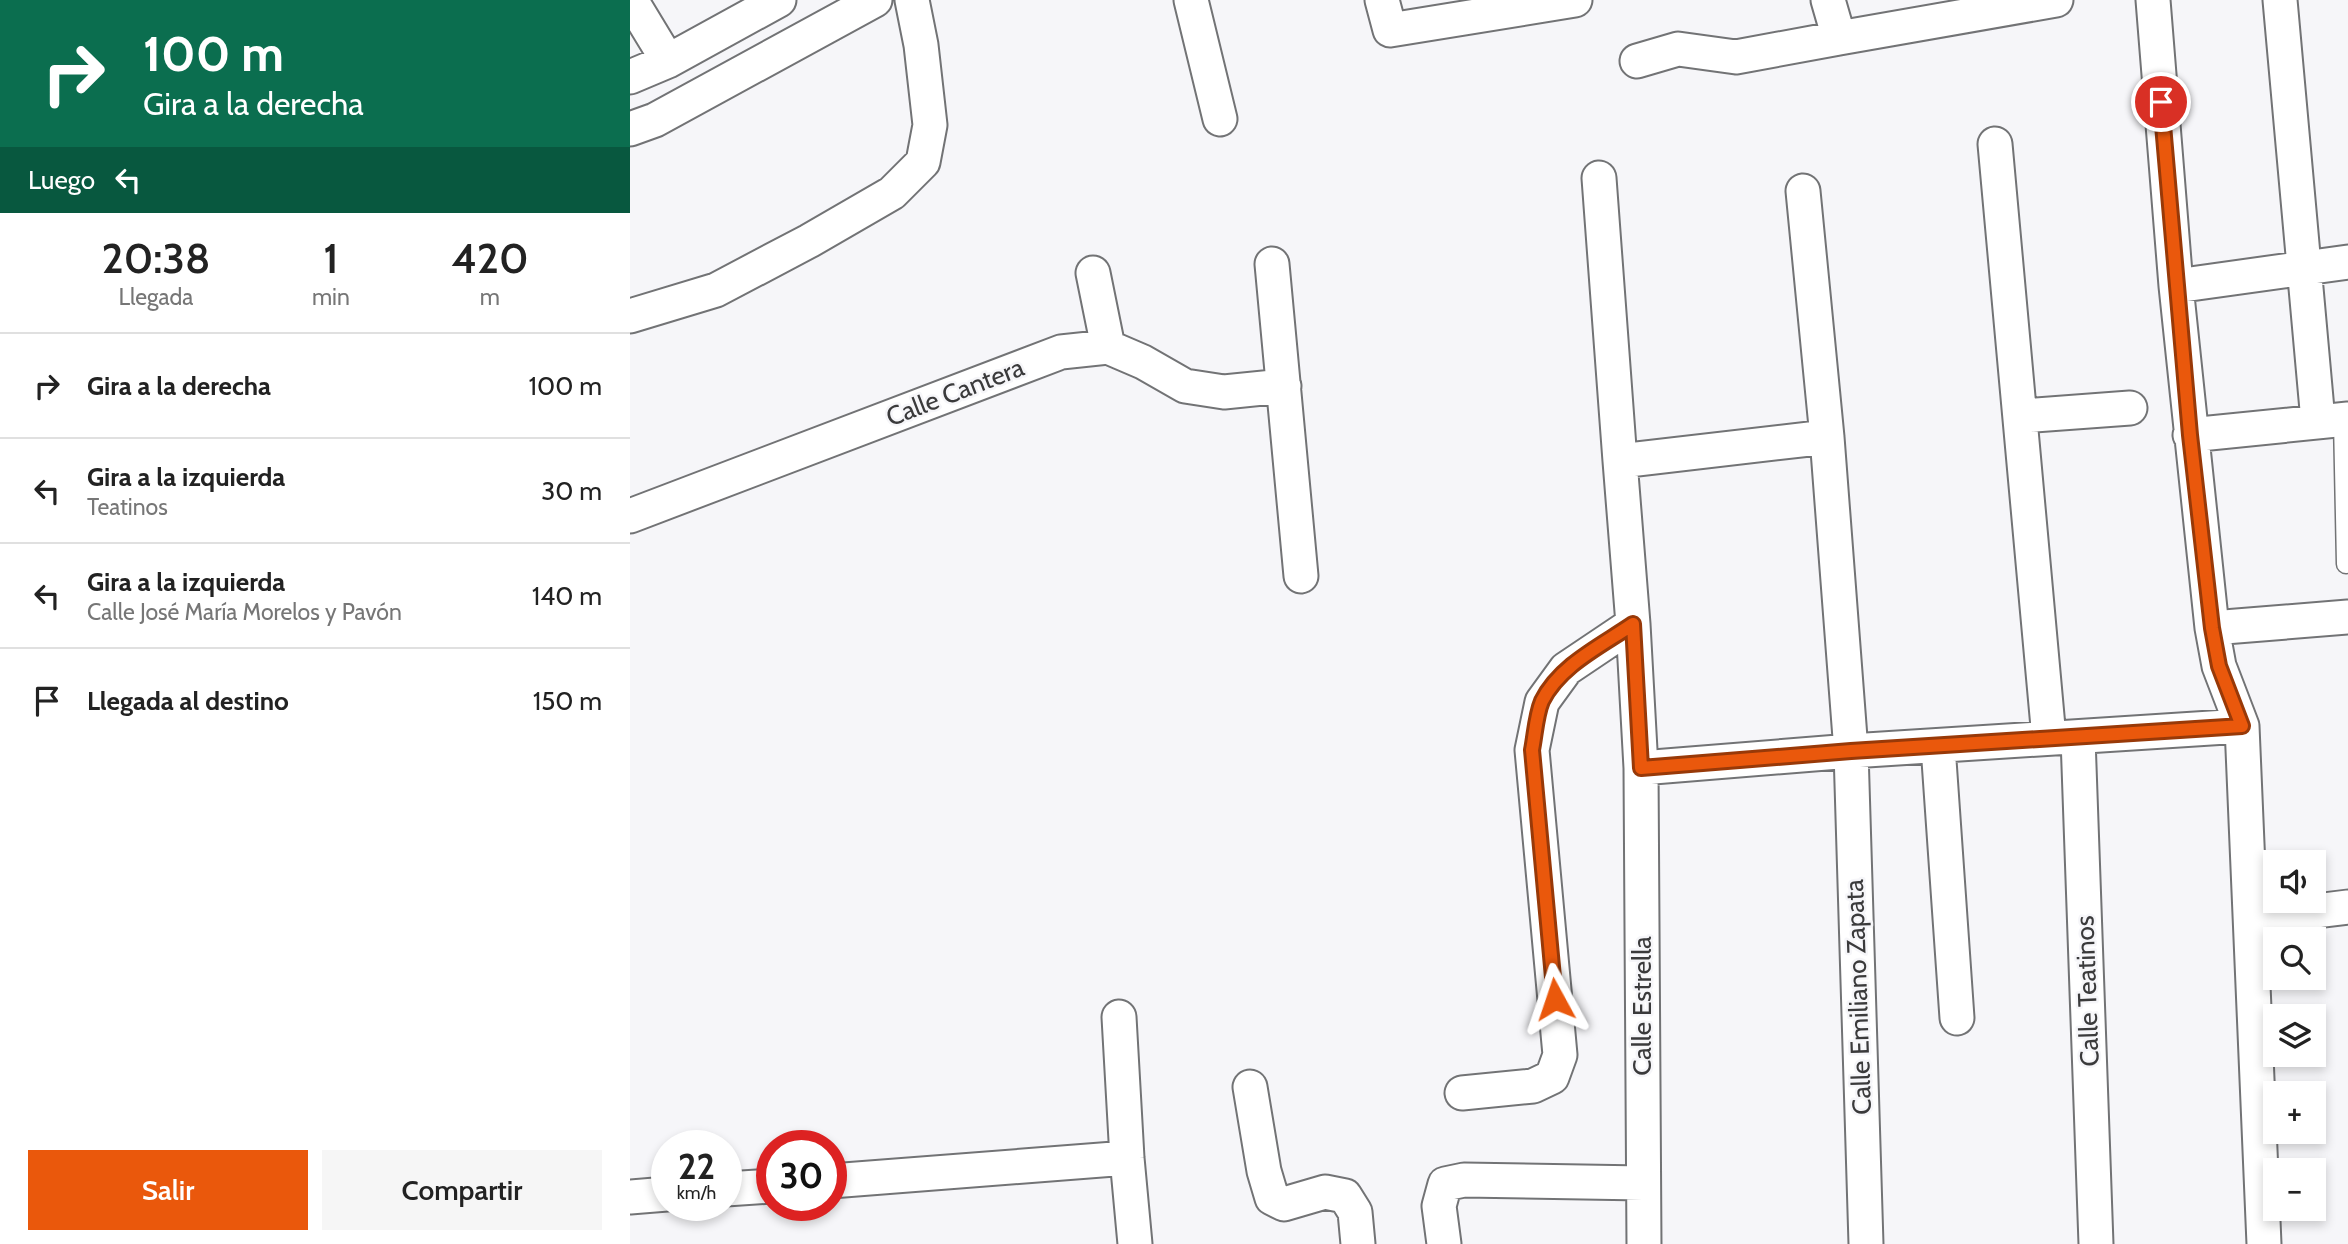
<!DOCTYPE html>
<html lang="es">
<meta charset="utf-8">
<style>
:root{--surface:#fff;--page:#f6f6f6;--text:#222;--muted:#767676;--line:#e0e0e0;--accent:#ea580c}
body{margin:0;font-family:Cabin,sans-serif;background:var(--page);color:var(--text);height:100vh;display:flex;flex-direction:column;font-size:26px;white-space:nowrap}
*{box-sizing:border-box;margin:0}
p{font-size:23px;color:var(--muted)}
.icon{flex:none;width:38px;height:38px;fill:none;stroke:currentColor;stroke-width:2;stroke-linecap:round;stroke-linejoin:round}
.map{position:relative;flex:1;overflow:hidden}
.sheet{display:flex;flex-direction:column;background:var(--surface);width:630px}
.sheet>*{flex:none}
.guide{background:#0b6e4f;color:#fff;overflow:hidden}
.tools{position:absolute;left:1633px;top:850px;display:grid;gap:14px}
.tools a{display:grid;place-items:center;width:63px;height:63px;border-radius:0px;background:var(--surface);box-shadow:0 4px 10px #0003;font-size:35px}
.speed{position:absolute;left:21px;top:1130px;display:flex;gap:14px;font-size:35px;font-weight:700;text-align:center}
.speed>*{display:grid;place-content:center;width:91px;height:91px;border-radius:50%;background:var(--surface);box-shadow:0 4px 10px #0003;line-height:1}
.speed small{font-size:18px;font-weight:400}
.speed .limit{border:10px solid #d22;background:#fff;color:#111}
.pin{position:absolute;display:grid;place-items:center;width:60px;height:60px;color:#fff;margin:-30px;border:4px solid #fff;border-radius:50%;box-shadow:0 2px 7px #0007}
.me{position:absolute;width:77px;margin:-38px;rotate:355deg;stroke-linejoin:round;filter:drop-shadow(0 0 5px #0008)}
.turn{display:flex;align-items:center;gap:24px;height:147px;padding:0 28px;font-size:32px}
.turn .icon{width:91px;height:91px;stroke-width:2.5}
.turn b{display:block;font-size:49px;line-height:60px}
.then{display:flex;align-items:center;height:66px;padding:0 28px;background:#0003;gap:14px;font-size:26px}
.eta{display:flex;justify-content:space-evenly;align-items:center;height:119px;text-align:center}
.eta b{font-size:42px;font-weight:600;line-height:49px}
.action{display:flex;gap:14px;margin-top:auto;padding:14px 28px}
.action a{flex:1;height:80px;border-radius:0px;background:var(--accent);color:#fff;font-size:28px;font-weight:600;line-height:80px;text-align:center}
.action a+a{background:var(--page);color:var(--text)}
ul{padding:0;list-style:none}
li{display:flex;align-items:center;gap:21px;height:105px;padding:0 28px;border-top:2px solid var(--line)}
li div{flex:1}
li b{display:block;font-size:26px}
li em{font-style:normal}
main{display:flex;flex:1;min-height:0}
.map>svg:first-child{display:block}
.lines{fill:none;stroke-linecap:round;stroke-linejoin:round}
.lane-casing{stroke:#727375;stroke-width:21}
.street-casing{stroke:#727375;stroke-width:37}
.lane{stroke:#fff;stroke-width:18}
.street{stroke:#fff;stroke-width:33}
.route-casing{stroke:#983908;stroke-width:18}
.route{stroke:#ea580c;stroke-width:12}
.labels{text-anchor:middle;stroke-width:5;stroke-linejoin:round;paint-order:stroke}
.street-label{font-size:26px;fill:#3a3a3b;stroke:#f6f6f9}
</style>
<main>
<section class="sheet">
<div class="guide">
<div class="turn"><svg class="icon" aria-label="right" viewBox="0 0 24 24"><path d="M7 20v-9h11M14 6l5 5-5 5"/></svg><div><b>100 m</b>Gira a la derecha</div></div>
<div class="then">Luego<svg class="icon" aria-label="left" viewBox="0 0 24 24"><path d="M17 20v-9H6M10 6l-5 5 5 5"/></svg></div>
</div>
<div class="eta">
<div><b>20:38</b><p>Llegada</p></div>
<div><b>1</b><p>min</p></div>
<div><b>420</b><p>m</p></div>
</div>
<ul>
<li><svg class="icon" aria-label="right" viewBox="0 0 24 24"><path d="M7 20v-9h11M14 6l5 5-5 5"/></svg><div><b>Gira a la derecha</b></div><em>100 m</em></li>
<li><svg class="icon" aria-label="left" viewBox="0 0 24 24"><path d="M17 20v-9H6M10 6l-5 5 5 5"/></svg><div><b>Gira a la izquierda</b><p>Teatinos</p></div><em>30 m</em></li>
<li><svg class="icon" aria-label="left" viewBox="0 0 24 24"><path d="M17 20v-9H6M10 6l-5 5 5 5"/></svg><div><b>Gira a la izquierda</b><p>Calle José María Morelos y Pavón</p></div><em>140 m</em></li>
<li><svg class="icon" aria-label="arrive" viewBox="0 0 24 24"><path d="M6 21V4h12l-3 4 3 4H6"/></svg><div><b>Llegada al destino</b></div><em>150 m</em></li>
</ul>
<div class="action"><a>Salir</a><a>Compartir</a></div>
</section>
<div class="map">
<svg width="1718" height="1244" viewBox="0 0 1718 1244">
<rect width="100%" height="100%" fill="#f6f6f9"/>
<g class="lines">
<defs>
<path id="lane" d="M1713,420L1716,564"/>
<path id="street" d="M1,0L38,61
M561,0L590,119
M752,0L760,30L945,0
M1198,0L1209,38L1426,0
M1523,0L1546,286L1582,628L1589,666L1612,726L1634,1244
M1650,0L1688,421
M1007,61L1048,49L1106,57L1209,38
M0,77L38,61L149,0
M0,129L25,120L245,0
M1365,144L1419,738
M969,178L990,461L1197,437
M1173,191L1197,437L1221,751L1236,1244
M642,264L671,576
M463,273L478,347
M1546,286L1718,262
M0,316L86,290L179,241L262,193L293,162L300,125L291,45L282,0
M1391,416L1500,408
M1560,435L1718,419
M990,461L1003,624L1011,768L1014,1244
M0,516L431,352L478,347L513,362L555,386L594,392L654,386
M1582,628L1718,617
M1448,738L1466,1244
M1308,746L1327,1018
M1011,768L1221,751L1612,726
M1621,919L1718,907
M489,1017L497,1158L505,1244
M620,1087L634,1171L642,1198L654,1204L695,1192L715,1196L725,1212L728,1244
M832,1093L903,1086L922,1077L930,1055L902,750L912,702L936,669L1003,624
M201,1181L497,1158
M96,1189L142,1186
M0,1197L37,1194
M814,1244L809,1206L815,1184L834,1180L1013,1183"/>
</defs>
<!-- lane casing -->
<use href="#lane" class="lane-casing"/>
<!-- street casing -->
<use href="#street" class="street-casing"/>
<!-- lane -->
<use href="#lane" class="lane"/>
<!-- street -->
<use href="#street" class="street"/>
</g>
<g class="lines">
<defs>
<path id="route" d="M925,999L902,750C905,735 906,715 912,701C930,665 971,646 1003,624L1011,768L1221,751L1612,726L1589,666L1582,628L1560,435L1531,102"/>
</defs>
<!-- route casing -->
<use href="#route" class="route-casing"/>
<!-- route -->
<use href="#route" class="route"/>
</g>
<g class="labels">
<!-- street labels -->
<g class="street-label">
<text transform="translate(325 392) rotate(-21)" y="9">Calle Cantera</text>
<text transform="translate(1457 991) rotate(-92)" y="9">Calle Teatinos</text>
<text transform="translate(1228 997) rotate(-92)" y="9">Calle Emiliano Zapata</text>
<text transform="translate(1012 1006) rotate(-90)" y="9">Calle Estrella</text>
</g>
</g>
</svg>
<div class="tools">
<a><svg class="icon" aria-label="sound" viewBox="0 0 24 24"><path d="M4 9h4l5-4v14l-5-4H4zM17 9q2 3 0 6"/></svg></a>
<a><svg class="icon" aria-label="search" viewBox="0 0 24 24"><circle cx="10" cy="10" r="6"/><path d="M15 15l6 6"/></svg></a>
<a><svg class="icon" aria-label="layers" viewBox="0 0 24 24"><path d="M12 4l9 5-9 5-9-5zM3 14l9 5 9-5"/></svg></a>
<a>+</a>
<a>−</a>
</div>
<div class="speed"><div>22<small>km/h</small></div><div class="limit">30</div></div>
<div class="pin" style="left:1531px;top:102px;background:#d93025"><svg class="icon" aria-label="arrive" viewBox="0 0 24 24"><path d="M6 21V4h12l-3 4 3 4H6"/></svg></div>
<svg class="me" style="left:925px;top:999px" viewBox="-20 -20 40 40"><path d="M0-17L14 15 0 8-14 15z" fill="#ea580c" stroke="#fff" stroke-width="4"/></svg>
</div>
</main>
